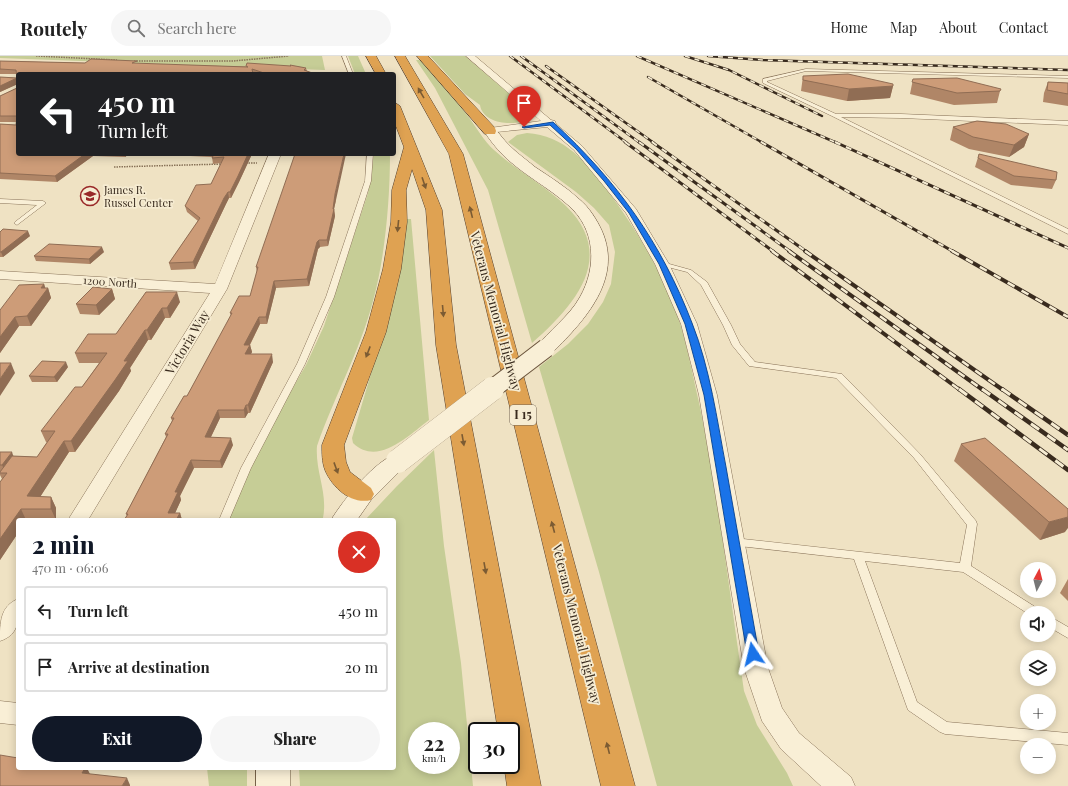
<!DOCTYPE html>
<meta charset="utf-8">
<style>
:root{--surface:#fff;--page:#f6f6f6;--text:#222;--muted:#767676;--line:#e0e0e0;--accent:#111827}
body{margin:0;font-family:"Playfair Display",serif;background:var(--page);color:var(--text);height:100vh;display:flex;flex-direction:column;font-size:15px;white-space:nowrap}
*{box-sizing:border-box;margin:0}
p{font-size:13px;color:var(--muted)}
.icon{flex:none;width:22px;height:22px;fill:none;stroke:currentColor;stroke-width:2;stroke-linecap:round;stroke-linejoin:round}
.map{position:relative;flex:1;overflow:hidden}
.sheet{position:absolute;left:16px;top:462px;width:380px;height:252px;display:flex;flex-direction:column;background:var(--surface);border-radius:4px;box-shadow:0 2px 10px #0003}
.sheet>*{flex:none}
.hud{position:absolute;left:16px;top:16px;width:380px;height:84px;border-radius:4px;box-shadow:0 2px 10px #0003;background:#202124;color:#fff;overflow:hidden}
.needle{width:26px;rotate:7deg}
.buttons{position:absolute;left:1020px;top:506px;display:grid;gap:8px}
.buttons a{display:grid;place-items:center;width:36px;height:36px;border-radius:50%;background:var(--surface);box-shadow:0 2px 10px #0003;font-size:20px}
.speed{position:absolute;left:408px;top:666px;display:flex;gap:8px;font-size:20px;font-weight:700;text-align:center}
.speed>*{display:grid;place-content:center;width:52px;height:52px;border-radius:50%;background:var(--surface);box-shadow:0 2px 10px #0003;line-height:1}
.speed small{font-size:10px;font-weight:400}
.speed .limit{border:2px solid #111;border-radius:6px;background:#fff;color:#111}
.pin{position:absolute;display:grid;place-items:center;width:34px;height:34px;color:#fff;margin:-41px -17px;border-radius:50% 50% 50% 0;rotate:-45deg;box-shadow:0 0 4px #0007}
.pin .icon{rotate:45deg}
.me{position:absolute;width:44px;margin:-22px;rotate:350deg;stroke-linejoin:round;filter:drop-shadow(0 0 3px #0008)}
.turn{display:flex;align-items:center;gap:14px;height:84px;padding:0 16px;font-size:18px}
.turn .icon{width:52px;height:52px;stroke-width:2.5}
.turn b{display:block;font-size:28px;line-height:34px}
.round{display:grid;place-items:center;flex:none;width:42px;height:42px;border-radius:21px;background:var(--page)}
.headline{display:flex;align-items:center;justify-content:space-between;height:68px;padding:0 16px}
h1{font-size:24px;font-weight:800;line-height:30px;color:var(--accent)}
.cta{display:flex;gap:8px;margin-top:auto;padding:8px 16px}
.cta a{flex:1;height:46px;border-radius:24px;background:var(--accent);color:#fff;font-size:16px;font-weight:800;line-height:46px;text-align:center}
.cta a+a{background:var(--page);color:var(--text)}
ul{padding:0;list-style:none}
li{display:flex;align-items:center;gap:12px;height:50px;margin:0 8px 6px;padding:0 8px;border:2px solid var(--line);border-radius:4px}
li div{flex:1}
li b{display:block;font-size:15px}
li em{font-style:normal}
header{display:flex;align-items:center;gap:24px;box-sizing:border-box;height:56px;padding:0 20px;background:var(--surface);border-bottom:1px solid var(--line)}
header strong{font-size:19px}
nav{display:flex;gap:22px;margin-inline-start:auto;font-size:14px}
.search{width:280px;height:36px;background:var(--page);display:flex;align-items:center;gap:10px;box-sizing:border-box;padding:0 14px;border-radius:22px;color:var(--muted);font-size:15px}
.map>svg:first-child{display:block}
.green{fill:#c6cd96;fill-rule:evenodd}
.lines{fill:none;stroke-linecap:round;stroke-linejoin:round}
.lane-casing{stroke:#897359;stroke-width:1}
.street-casing{stroke:#897359;stroke-width:1}
.secondary-casing{stroke:#6b543c;stroke-width:1}
.highway-casing{stroke:#57412e;stroke-width:1}
.path{stroke:#897359;stroke-width:1.5;stroke-dasharray:1.5 1;stroke-linecap:butt}
.lane{fill:#f9efd6;fill-rule:evenodd}
.street{fill:#f9efd6;fill-rule:evenodd}
.secondary{fill:#f9efd6;fill-rule:evenodd}
.highway{fill:#dfa252;fill-rule:evenodd}
.rail-far3-casing{stroke:#392b1e;stroke-width:2.5}
.rail-far2-casing{stroke:#392b1e;stroke-width:3}
.rail-far1-casing{stroke:#392b1e;stroke-width:4}
.rail-casing{stroke:#392b1e;stroke-width:4.5}
.rail-far3{stroke:#f6ecd2;stroke-width:1.5;stroke-dasharray:5;stroke-linecap:butt}
.rail-far2{stroke:#f6ecd2;stroke-width:2;stroke-dasharray:6;stroke-linecap:butt}
.rail-far1{stroke:#f6ecd2;stroke-width:2.5;stroke-dasharray:8;stroke-linecap:butt}
.rail{stroke:#f6ecd2;stroke-width:3;stroke-dasharray:10;stroke-linecap:butt}
.secondary-bridge-far1-casing{stroke:#6b543c;stroke-width:20;stroke-linecap:butt}
.secondary-bridge-casing{stroke:#6b543c;stroke-width:24;stroke-linecap:butt}
.secondary-bridge-far1{stroke:#f9efd6;stroke-width:18}
.secondary-bridge{stroke:#f9efd6;stroke-width:24}
.wall{fill:#b08667}
.shaded-wall{fill:#906d54}
.building{fill:#cd9c78;stroke:#906d54}
.oneway{fill:#7b5b33}
.route{fill:#1a73e8;stroke:#114b97}
.labels{text-anchor:middle;stroke-width:3.5;stroke-linejoin:round;paint-order:stroke}
.far-poi-label{font-size:11px;fill:#392b1e;stroke:#f6ecd2;text-anchor:start}
.far-street-label{font-size:11px;fill:#392b1e;stroke:#f6ecd2}
.shield{fill:#f6ecd2;stroke:#726554;stroke-width:1}
.shield-label{font-size:12px;font-weight:bold;fill:#392b1e}
.street-label{font-size:13px;fill:#392b1e;stroke:#f6ecd2}
</style>
<header>
<strong>Routely</strong>
<div class="search"><svg class="icon" aria-label="search" viewBox="0 0 24 24"><circle cx="10" cy="10" r="6"/><path d="M15 15l6 6"/></svg>Search here</div>
<nav><a>Home</a><a>Map</a><a>About</a><a>Contact</a></nav>
</header>
<div class="map">
<svg width="1068" height="730" viewBox="0 0 1068 730">
<rect width="100%" height="100%" fill="#efe2c3"/>
<!-- green -->
<path class="green" d="M0,0H322L325,14L0,2Z
M348,0H358L366,18H355Z
M430,0H465L526,52L532,62C517,71 483,69 480,49L465,38Z
M416,4H422C438,22 453,41 468,60C476,71 484,85 494,94C516,114 544,129 566,150C618,201 574,250 532,287L488,134L435,32Z
M527,77C564,79 588,107 608,135C633,169 657,208 673,247C686,280 692,317 700,351C719,445 730,540 744,635L757,669L787,717L793,730H657L599,516L539,311L568,288L588,268L603,246L611,228L615,196L609,169L594,152L576,136L508,86L517,79Z
M374,98L390,99C390,144 385,202 373,245C360,295 334,341 317,390C315,416 328,436 323,462L322,464H228L244,423L270,371L306,309L324,270L368,137Z
M404,163H411L429,364C409,379 378,411 353,387L352,382L382,280Z
M434,394L444,490L461,607L473,730H300L299,712H394V464H365L397,430ZM417,675H451V709H417Z
M207,712H247V730H209Z"/>
<g class="lines">
<defs>
<path id="lane" d="M342,0H346L353,18H349Z
M806,13L1068,20V22L806,15L767,25V26L836,58H901L1068,65V69L901,62L841,61L1068,173V178L832,60L763,27V23Z
M367,98H373L371,125L334,241L305,308L251,412L229,464H219L241,412L297,308L326,241L365,125Z
M0,143L43,145L46,147L17,169L14,167L15,166L37,149L0,147Z
M662,206L691,214L707,226L731,269L740,288L755,306L842,318L920,398L976,465L977,468L971,510L1040,554L1042,557H1027L963,516L865,505L917,646L947,666L1068,677V689L945,678L940,676L908,654L854,503L730,489L729,486L730,483L734,482L960,507L967,469L914,402L836,322L749,310L732,289L723,269L701,229L687,216L660,209V207Z
M1049,560L1068,571V582L1049,571Z"/>
<path id="street" d="M466,0H475L551,64L555,65L556,68L582,90L636,153L669,208L697,268L717,339L768,612L782,652L799,677L851,721L855,730H821L781,693L762,665L744,612L699,339L681,268L655,208L626,157L574,94L547,71L486,77L485,75L490,72L541,65Z
M269,98H281L227,233L88,464H68L210,237L0,223V215L215,228Z
M18,543C18,562 21,578 0,585C0,567 0,550 18,543Z
M0,645L18,647V669L0,667Z"/>
<path id="secondary" d="M490,71C496,73 498,76 501,80C511,93 523,101 535,111C550,121 566,131 579,143C589,151 597,164 602,175C623,223 585,264 553,296L546,298L539,296L536,292C549,274 569,261 580,241C597,211 596,173 568,149C548,131 522,118 503,99C496,92 489,83 484,75Z
M398,397L406,400L410,405L371,444L357,464H331C344,443 375,404 398,397Z
M256,712H290V730H256Z"/>
<path id="highway" d="M366,0H376L386,18H376Z
M395,0H405L463,98L635,730H601L449,98Z
M417,0H428L495,72L496,75L495,78H485Z
M394,46L400,50L442,154L456,289L541,730H507L504,709H511V675H498L436,289L426,154L412,113L406,134L407,166L401,213L386,276L344,389L346,406L350,416L371,432L374,438L371,444C351,449 332,431 325,414C322,406 322,397 322,389L366,276L383,213L391,166L392,134L404,91L394,65Z"/>
</defs>
<!-- lane casing -->
<use href="#lane" class="lane-casing"/>
<!-- street casing -->
<use href="#street" class="street-casing"/>
<!-- secondary casing -->
<use href="#secondary" class="secondary-casing"/>
<!-- highway casing -->
<use href="#highway" class="highway-casing"/>
<!-- path -->
<path class="path" d="M36,0L117,4
M134,5H233L289,0
M246,107H257
M114,111L223,108"/>
<!-- lane -->
<use href="#lane" class="lane"/>
<!-- street -->
<use href="#street" class="street"/>
<!-- secondary -->
<use href="#secondary" class="secondary"/>
<!-- highway -->
<use href="#highway" class="highway"/>
<defs>
<path id="rail-far3" d="M510,0L627,87
M521,0L640,87
M637,0L837,87
M685,0L729,14L822,60
M708,0L763,4L1068,14
M546,10L654,87
M648,21L763,87"/>
<path id="rail-far2" d="M625,86L774,196
M639,86L791,196
M652,86L807,196
M761,86L954,196
M835,86L1068,192"/>
<path id="rail-far1" d="M772,195L960,334
M789,195L983,334
M805,195L1003,334
M952,195L1068,261"/>
<path id="rail" d="M959,333L1068,414
M982,333L1068,394
M1002,333L1068,379"/>
</defs>
<!-- rail-far3 casing -->
<use href="#rail-far3" class="rail-far3-casing"/>
<!-- rail-far2 casing -->
<use href="#rail-far2" class="rail-far2-casing"/>
<!-- rail-far1 casing -->
<use href="#rail-far1" class="rail-far1-casing"/>
<!-- rail casing -->
<use href="#rail" class="rail-casing"/>
<!-- rail-far3 -->
<use href="#rail-far3" class="rail-far3"/>
<!-- rail-far2 -->
<use href="#rail-far2" class="rail-far2"/>
<!-- rail-far1 -->
<use href="#rail-far1" class="rail-far1"/>
<!-- rail -->
<use href="#rail" class="rail"/>
<defs>
<path id="secondary-bridge-far1" d="M491,334L546,292"/>
<path id="secondary-bridge" d="M398,405L492,333"/>
</defs>
<!-- secondary-bridge-far1 casing -->
<use href="#secondary-bridge-far1" class="secondary-bridge-far1-casing"/>
<!-- secondary-bridge casing -->
<use href="#secondary-bridge" class="secondary-bridge-casing"/>
<!-- secondary-bridge-far1 -->
<use href="#secondary-bridge-far1" class="secondary-bridge-far1"/>
<!-- secondary-bridge -->
<use href="#secondary-bridge" class="secondary-bridge"/>
</g>
<!-- wall -->
<path class="wall" d="M0,5L306,12L307,15L315,18H18V98H129L125,101L93,100L57,126L0,123V68L16,69V66H0V40L17,32V28L0,36V21L17,22V18H0Z
M803,20L893,30L890,42L847,45L801,35Z
M913,23L1000,35L997,47L954,49L910,38Z
M1048,26L1068,27V50L1043,46L1044,37Z
M953,71L1029,78L1024,91L1009,101L969,93L950,84Z
M168,98H252L239,126L231,142H229L226,148L195,213L171,214L169,207L198,165L187,156L185,150L211,128L221,107L213,108L212,101L168,99Z
M979,98L1056,124L1052,133L1011,129L975,111Z
M336,144L334,153L335,160L328,190L320,191L318,193L309,230L276,232L267,268H260L250,289L252,296L251,298L273,306L250,357H248L245,362H220L211,381L233,389L222,412H194L180,440L181,444L175,457H180L182,464H124L127,460L126,458L166,381L165,378L172,365L171,362L187,340L231,260L230,257L250,240L257,217L256,211Z
M0,176L30,180L3,201H0Z
M104,196L90,208L36,205L34,200Z
M44,228L45,232H48L51,242L31,270H19L0,297V254Z
M112,233L115,243L99,259L80,258L76,248Z
M146,236L180,246L170,262H165L151,284H148L130,312L131,315L119,335L75,396H69L40,441H51L56,452V464H18V477L0,504V426L2,423L0,419V416L1,415H0V396L14,400L37,401L47,386H46L41,375L82,331L99,307H79L75,297L116,278Z
M68,311L57,326H32L29,320Z
M961,388L1065,476L1040,484L954,405Z
M1068,523V545L1060,537Z"/>
<!-- shaded-wall -->
<path class="shaded-wall" d="M17,22L18,28L0,36V30Z
M893,30L890,42L847,45L849,33Z
M1029,78L1024,91L1009,101L1014,89Z
M85,98H92L93,100L57,126L55,120Z
M125,98H129L125,101Z
M248,98H252L239,126L231,142L230,136Z
M344,98H346L336,144L334,153L335,160L328,190L327,184L335,138Z
M228,136L229,142L226,148L195,213L193,206L224,142Z
M28,175L30,180L3,201L1,196Z
M319,184L320,191L318,193L309,230L307,223L317,186Z
M102,191L104,196L90,208L89,203Z
M274,225L276,232L267,268L266,261Z
M44,228L46,234L48,232L51,242L31,270L27,260L41,232Z
M112,233L115,243L99,259L96,249Z
M177,236L180,246L170,262L167,252Z
M162,252L165,262L151,284L147,274Z
M15,261L19,270L0,297V281Z
M259,261L260,268L246,296L244,289Z
M145,274L148,284L130,312L131,315L119,335L75,396L71,385Z
M250,289L252,296L247,305L245,298Z
M272,298L273,306L250,357L248,349Z
M66,306L68,311L57,326L54,321Z
M11,307L15,317L0,340V323Z
M246,349L248,357L245,362L244,354Z
M218,354L220,362L207,389L205,381Z
M231,382L233,389L222,412L220,405Z
M64,385L69,396L33,452L27,440Z
M12,396L14,402L5,415L2,409Z
M191,404L194,412L180,440L181,444L172,464L168,457L175,436Z
M51,441L56,452V464L51,453Z
M21,453L26,464H18V477L0,504V483Z
M180,457L182,464H176Z
M1068,461V472L1065,476L1040,484L1049,466Z
M85,712H87L90,718L82,717Z
M127,722L130,729V730H122Z"/>
<!-- building -->
<path class="building" d="M91,3L137,5L132,7L248,11L246,10L247,7L291,10L290,9L306,12L304,14L315,18H267L252,13L253,18H18V98H85L55,120L0,117V68L16,69L17,60H0V40L17,32V22L0,30V21L17,22L16,14L0,13V5L85,7Z
M848,18L893,28V30L849,33L803,24V20Z
M957,22L1001,33L1000,35L957,37L912,26L913,23Z
M1048,26L1068,27V38L1047,34Z
M977,65L1006,68L1029,78L1014,89L973,81L953,71Z
M214,98H248L238,120L230,136H228L224,142L193,206L169,207L200,162L185,150L196,129L211,128L224,101L212,102Z
M295,98H344L335,138L333,153H334L327,184H319L317,186L307,223L274,225L266,261H259L244,289H250L245,298H272L248,349H246L244,354H218L205,381L231,382L220,405L191,404L175,436H178L168,457H180L176,464H124L128,458H126L168,378H165L174,362H171L184,340H187L232,257H230L239,240H250L258,211H256Z
M979,98L1057,116L1056,124L1014,120L978,102Z
M3,173L28,175L1,196H0V176Z
M49,188L102,191L89,203L34,200Z
M44,228L41,232H48L27,260L15,261L0,281V254L19,229Z
M93,231L112,233L96,249L76,248Z
M146,236H177L167,252H162L147,274H145L124,305H128L115,324L71,385H64L27,440L51,441V453H21L0,483V426L7,417H0V416L12,400L37,401L55,375H41L75,331H82L107,297H75L88,278H116Z
M42,305L66,306L54,321L29,320Z
M0,307H11L0,323Z
M985,382L1068,453V461L1049,466L961,388Z
M0,396H12L2,409H0Z
M0,699L18,702V712H85L82,717L127,722L122,730H0Z"/>
<!-- one-way arrows -->
<defs><path id="oneway-solid" d="M-6-.8H1V-3.2L6.5 0L1 3.2V.8H-6Z"/></defs>
<g class="oneway">
<use href="#oneway-solid" transform="translate(421 37) rotate(-120)"/>
<use href="#oneway-solid" transform="translate(424 127) rotate(71)"/>
<use href="#oneway-solid" transform="translate(471 156) rotate(-104)"/>
<use href="#oneway-solid" transform="translate(398 170) rotate(96)"/>
<use href="#oneway-solid" transform="translate(443 255) rotate(85)"/>
<use href="#oneway-solid" transform="translate(368 296) rotate(111)"/>
<use href="#oneway-solid" transform="translate(463 384) rotate(80)"/>
<use href="#oneway-solid" transform="translate(336 412) rotate(70)"/>
<use href="#oneway-solid" transform="translate(553 471) rotate(-105)"/>
<use href="#oneway-solid" transform="translate(485 512) rotate(80)"/>
<use href="#oneway-solid" transform="translate(608 692) rotate(-104)"/>
</g>
<!-- route -->
<path class="route" d="M553,66C617,125 661,186 692,267C710,312 717,364 726,411C737,473 748,536 759,598L758,602L753,603L749,602L747,598L704,339L685,268L659,208L629,157L604,125L576,93L550,69L524,72L522,71Z"/>
<!-- icons -->
<defs>
<symbol id="school-ring" viewBox="-11 -11 22 22"><circle r="9.5" fill="#f6ecd2" stroke="#992828" stroke-width="1.5"/><path d="M0-5L7-2L0 1L-7-2ZM-4 1L0 2.5L4 1V4Q0 6-4 4Z" fill="#992828"/></symbol>
</defs>
<g fill-rule="evenodd">
<use href="#school-ring" x="79" y="129" width="22" height="22"/>
</g>
<g class="labels">
<!-- far-poi labels -->
<g class="far-poi-label">
<text x="104" y="138">James R.<tspan x="104" dy="13">Russel Center</tspan></text>
</g>
<!-- far-street labels -->
<g class="far-street-label">
<text transform="translate(110 226) rotate(4)" y="4">1200 North</text>
</g>
<!-- shield labels -->
<rect class="shield" x="510" y="349" width="26" height="20" rx="3"/>
<g class="shield-label">
<text x="523" y="363">I 15</text>
</g>
<!-- street labels -->
<g class="street-label">
<text transform="translate(496 255) rotate(75)" y="5">Veterans Memorial Highway</text>
<text transform="translate(187 286) rotate(-59)" y="5">Victoria Way</text>
<text transform="translate(577 568) rotate(76)" y="5">Veterans Memorial Highway</text>
</g>
</g>
</svg>
<div class="buttons">
<a><svg class="needle" viewBox="-14 -14 28 28"><path d="M0-13l5 13h-10z" fill="#e53935"/><path d="M0 13l5-13h-10z" fill="#767676"/></svg></a>
<a><svg class="icon" aria-label="sound" viewBox="0 0 24 24"><path d="M4 9h4l5-4v14l-5-4H4zM17 9q2 3 0 6"/></svg></a>
<a><svg class="icon" aria-label="layers" viewBox="0 0 24 24"><path d="M12 4l9 5-9 5-9-5zM3 14l9 5 9-5"/></svg></a>
<a>+</a>
<a>−</a>
</div>
<div class="speed"><div>22<small>km/h</small></div><div class="limit">30</div></div>
<div class="pin" style="left:524px;top:71px;background:#d93025"><svg class="icon" aria-label="arrive" viewBox="0 0 24 24"><path d="M6 21V4h12l-3 4 3 4H6"/></svg></div>
<svg class="me" style="left:753px;top:598px" viewBox="-20 -20 40 40"><path d="M0-17L14 15 0 8-14 15z" fill="#1a73e8" stroke="#fff" stroke-width="4"/></svg>
<div class="hud">
<div class="turn"><svg class="icon" aria-label="left" viewBox="0 0 24 24"><path d="M17 20v-9H6M10 6l-5 5 5 5"/></svg><div><b>450 m</b>Turn left</div></div>
</div>
<section class="sheet">
<div class="headline"><div><h1>2 min</h1><p>470 m · 06:06</p></div><a class="round" style="background:#d93025;color:#fff"><svg class="icon" aria-label="close" viewBox="0 0 24 24"><path d="M6 6l12 12M18 6L6 18"/></svg></a></div>
<ul>
<li><svg class="icon" aria-label="left" viewBox="0 0 24 24"><path d="M17 20v-9H6M10 6l-5 5 5 5"/></svg><div><b>Turn left</b></div><em>450 m</em></li>
<li><svg class="icon" aria-label="arrive" viewBox="0 0 24 24"><path d="M6 21V4h12l-3 4 3 4H6"/></svg><div><b>Arrive at destination</b></div><em>20 m</em></li>
</ul>
<div class="cta"><a>Exit</a><a>Share</a></div>
</section>
</div>
